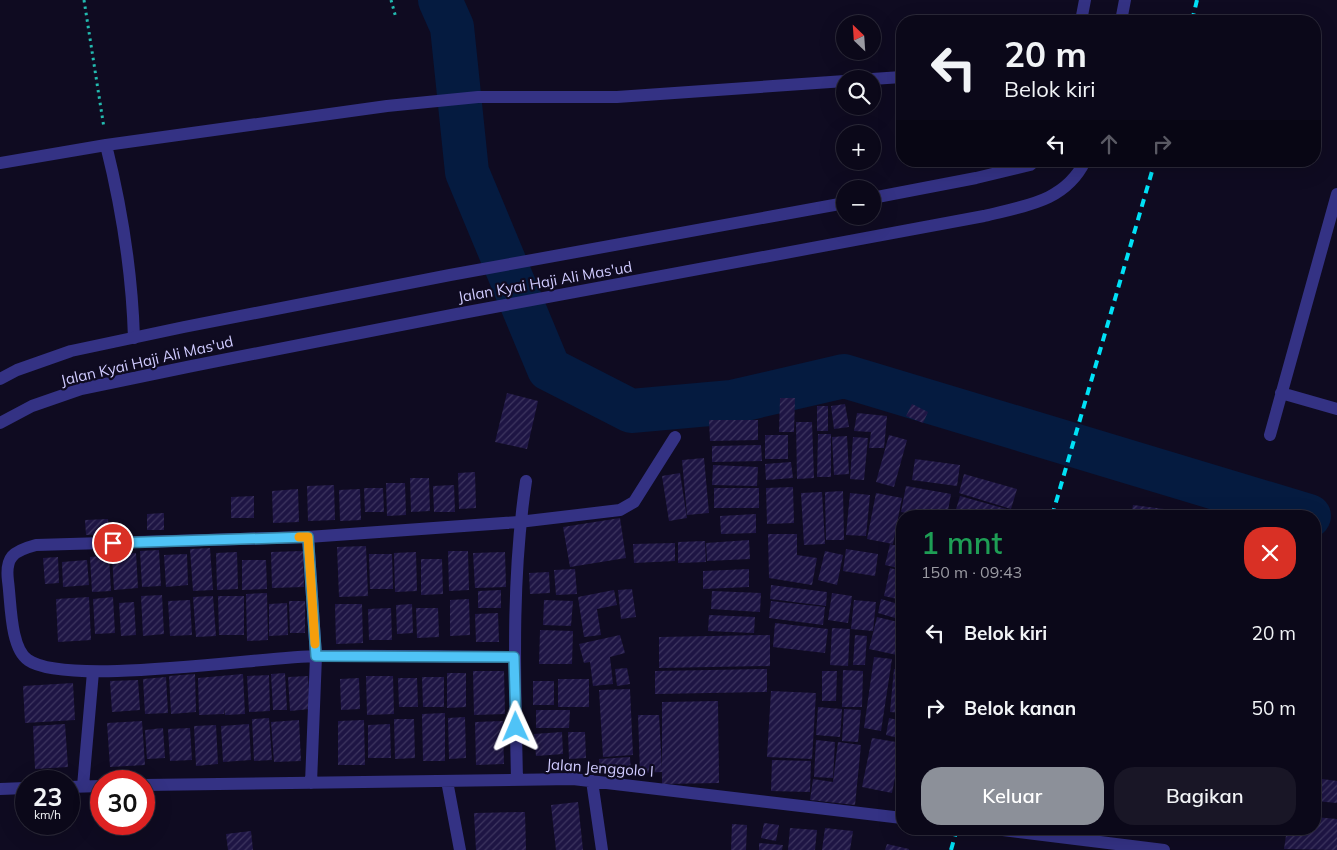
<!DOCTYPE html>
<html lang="id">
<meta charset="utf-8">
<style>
:root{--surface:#0b0819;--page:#191626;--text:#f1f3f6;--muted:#9a9aa2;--line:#2b2938;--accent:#8c9099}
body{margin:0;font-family:Mulish,sans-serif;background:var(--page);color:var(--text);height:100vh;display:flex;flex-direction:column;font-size:19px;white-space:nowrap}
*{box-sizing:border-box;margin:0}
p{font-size:16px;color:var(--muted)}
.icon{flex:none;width:28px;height:28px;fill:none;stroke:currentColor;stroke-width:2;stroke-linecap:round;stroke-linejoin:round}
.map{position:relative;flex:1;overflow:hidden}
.drawer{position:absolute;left:896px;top:510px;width:425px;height:325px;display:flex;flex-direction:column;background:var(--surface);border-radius:20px;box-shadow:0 5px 20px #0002,0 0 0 1px var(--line)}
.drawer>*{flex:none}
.top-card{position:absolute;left:896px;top:15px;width:425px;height:152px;border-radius:20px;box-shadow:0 5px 20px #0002,0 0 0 1px var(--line);background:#0b0819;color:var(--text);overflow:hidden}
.needle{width:32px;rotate:335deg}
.tools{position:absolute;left:836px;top:15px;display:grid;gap:10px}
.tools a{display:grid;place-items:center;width:45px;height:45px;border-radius:50%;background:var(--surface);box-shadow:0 5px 20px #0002,0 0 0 1px var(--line);font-size:25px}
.speed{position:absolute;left:15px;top:770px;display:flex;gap:10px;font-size:25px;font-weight:700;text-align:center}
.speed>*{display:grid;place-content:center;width:65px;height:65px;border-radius:50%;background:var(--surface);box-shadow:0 5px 20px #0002,0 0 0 1px var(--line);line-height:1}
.speed small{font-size:12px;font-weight:400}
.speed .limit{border:8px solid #d22;background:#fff;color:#111}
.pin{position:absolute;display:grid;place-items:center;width:42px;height:42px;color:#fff;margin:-21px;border:2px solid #fff;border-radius:50%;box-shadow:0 1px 5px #0007}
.me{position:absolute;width:55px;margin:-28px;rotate:359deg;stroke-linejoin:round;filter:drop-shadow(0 0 4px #0008)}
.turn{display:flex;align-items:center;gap:18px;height:105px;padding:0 25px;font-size:22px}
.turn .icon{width:65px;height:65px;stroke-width:2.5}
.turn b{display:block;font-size:35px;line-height:42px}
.lanes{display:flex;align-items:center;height:48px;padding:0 25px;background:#0003;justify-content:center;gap:25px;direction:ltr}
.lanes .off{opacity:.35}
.round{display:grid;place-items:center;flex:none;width:52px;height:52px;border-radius:20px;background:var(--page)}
.head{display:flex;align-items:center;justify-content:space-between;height:85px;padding:0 25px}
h1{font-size:30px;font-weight:600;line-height:38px;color:#1e9e55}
.primary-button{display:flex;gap:10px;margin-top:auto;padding:10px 25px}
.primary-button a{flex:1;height:58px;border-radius:20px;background:var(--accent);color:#fff;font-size:20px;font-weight:600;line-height:58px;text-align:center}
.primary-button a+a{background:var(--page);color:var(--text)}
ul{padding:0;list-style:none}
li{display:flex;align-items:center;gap:15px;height:75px;padding:0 25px}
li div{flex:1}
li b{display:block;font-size:19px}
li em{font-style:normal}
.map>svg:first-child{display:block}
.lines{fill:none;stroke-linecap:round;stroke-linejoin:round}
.river{stroke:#051b40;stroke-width:44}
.building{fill:url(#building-hatch)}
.path{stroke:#23bbb0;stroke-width:3;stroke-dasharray:2.5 4;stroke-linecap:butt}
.minor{stroke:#343284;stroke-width:12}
.tertiary{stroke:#343284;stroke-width:12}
.rail{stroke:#00e1f6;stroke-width:4;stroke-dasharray:8 6;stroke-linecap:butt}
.route-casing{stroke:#337fa1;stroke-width:12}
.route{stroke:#4fc3f7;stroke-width:9}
.slow{stroke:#f59e0b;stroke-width:9}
.labels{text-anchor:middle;stroke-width:4.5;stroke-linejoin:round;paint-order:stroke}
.street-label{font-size:15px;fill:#d0cbff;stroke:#0f0b21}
</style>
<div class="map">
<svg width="1337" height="850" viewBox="0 0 1337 850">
<defs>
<pattern id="building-hatch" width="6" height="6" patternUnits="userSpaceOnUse" patternTransform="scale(1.25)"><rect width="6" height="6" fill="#1e1544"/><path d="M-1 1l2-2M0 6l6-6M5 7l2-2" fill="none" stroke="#3e3660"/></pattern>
</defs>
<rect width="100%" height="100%" fill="#0f0b21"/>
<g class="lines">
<!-- river -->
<path class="river" d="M440,0L452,27L467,172L549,369L631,411L732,402L844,376L1309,516"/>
</g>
<!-- building -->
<path class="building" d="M507,393L538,401L527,449L495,442Z
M780,398H795L794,432H779Z
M845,404L849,427L834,429L831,406Z
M912,404L928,412L923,423L906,416Z
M817,406H828V431H817Z
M857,413L887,416L884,448H869L871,432L854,431Z
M709,420H758V440L710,441Z
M796,422H812L814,478L797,479Z
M818,434H831V477H817Z
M765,435H788V459H765Z
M889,435L907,440L894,487L876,482Z
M847,436L849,474L834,475L832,437Z
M853,437L868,438L864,480L850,479Z
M761,445L762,461L712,462V446Z
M704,458L709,513L687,515L682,460Z
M915,459L960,465L957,486L912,480Z
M791,462L793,478L766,480L765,464Z
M713,465L758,467L757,486L712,485Z
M475,472L476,508L459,509L458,473Z
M680,473L687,518L669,521L662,476Z
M964,474L1017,489L1011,509L959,493Z
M410,478H429L430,511L411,512Z
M386,483H405L406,515L387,516Z
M334,485L335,520L308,521L307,486Z
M454,485L455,512H434L433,486Z
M906,486L951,494L947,516H922L901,512Z
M793,487L794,523L767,524L766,488Z
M364,488H383L384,512H365Z
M714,488H759V508H714Z
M298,489L299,522L273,523L272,491Z
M360,489L361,520L340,521L339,490Z
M843,491L844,540H826L825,492Z
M822,492L825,544L804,545L801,493Z
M850,493L870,495L866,536L846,535Z
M876,493L902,498L893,544L867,539Z
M254,496V518H231V497Z
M960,496L1017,512L1016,516H954Z
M1133,505L1187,512L1186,516H1131Z
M164,513V530H147V514Z
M756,514V533L721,534L720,516Z
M620,518L626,558L570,567L563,527Z
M108,519L109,534L86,535L85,520Z
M901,521H902V540L897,539Z
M768,534H797V555L817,558L812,585L769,578Z
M749,540L750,559L707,561L706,543Z
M705,541L706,562L678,563V542Z
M675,543V561L634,563L633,544Z
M890,544L902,547V569L885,565Z
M366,546L368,596L339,597L337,547Z
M210,548L213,590L193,591L190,549Z
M846,549L878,554L875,576L843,571Z
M159,550L161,586L142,587L140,551Z
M303,551L304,587L272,588L271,552Z
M448,551H468L469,590L449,591Z
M825,551L843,555L837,585L818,580Z
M237,552L238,589L217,590L216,553Z
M416,552L417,591L395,592L394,553Z
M505,552L506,587L475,588L473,553Z
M136,553L138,588L114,590L112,555Z
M187,554L188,585L166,587L164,555Z
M369,554H392L393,589H370Z
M109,555L111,591L92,592L90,557Z
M58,557L59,583L45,584L43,558Z
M421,559H442L443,594L421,595Z
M87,560L89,585L63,587L62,562Z
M242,560H266L267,589L242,590Z
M890,568L902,571V600L884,596Z
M575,569L577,594L556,595L554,570Z
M749,569V587L703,589V571Z
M549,572L550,593L530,594L529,573Z
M771,585L827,592L826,606L770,599Z
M632,589L636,617L621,619L618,590Z
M501,590V608H478V591Z
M614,590L617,605L597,609L601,635L584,637L578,597Z
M712,591L761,593L760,612L711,609Z
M267,593L268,640L247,641L246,594Z
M832,593L852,596L848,623L828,620Z
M162,595L164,634L143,636L141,596Z
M213,596L216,636L196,637L193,597Z
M218,596H244V635H219Z
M89,597L91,640L58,642L56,599Z
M113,597L115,633L95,634L93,599Z
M469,599L470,635L450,636V600Z
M881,599L902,605V620L878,613Z
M190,600L192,635L170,636L168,601Z
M544,600L573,601L571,626L543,625Z
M854,600L876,602L873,631L851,629Z
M289,601H305V633H290Z
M771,601L825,607L823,625L769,618Z
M134,602L136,635L121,636L119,603Z
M287,603L288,635L269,636V604Z
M335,604H362L363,643L336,644Z
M412,604L413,633L397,634L396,605Z
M391,608L392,640H369L368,609Z
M416,608H438L439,637L417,638Z
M498,613L499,642H476L475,614Z
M709,615L755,617L754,633L708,631Z
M877,617L902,623V635L897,655L869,649Z
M775,623L828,629L825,653L773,647Z
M832,628L850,629L848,666L830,665Z
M540,630L573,631L572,664H539Z
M620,635L625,653L610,657L613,684L593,686L590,662L584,663L579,644Z
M770,635V666L659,668V637Z
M855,635L867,636L865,665H853Z
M874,657L892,659L881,731L864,728Z
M627,668L630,684L617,686L615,669Z
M767,669V692L655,694V671Z
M894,669H902V713L890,712Z
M843,670L863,671L862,707H842Z
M473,671H504L505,714L474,715Z
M822,671H837L836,701H822Z
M285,673L287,710H273L271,674Z
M447,673H466V707L447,708Z
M195,674L196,712L171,714L169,676Z
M243,674L245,714L225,715L224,708V714L199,715L198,678Z
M269,675L270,711L249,712L247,676Z
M308,676L310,709L290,711L288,677Z
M366,676H393L394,714L367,715Z
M166,677L168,713L145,714L143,679Z
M422,677H444V707H423Z
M359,678L360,709L341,710L340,679Z
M398,678H417L418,707H399Z
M558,679H589V707H558Z
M138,680L140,710L112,712L110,681Z
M533,681H554V705H533Z
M73,683L75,720L25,723L23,686Z
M630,689L633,755L603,757L599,690Z
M771,691L816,693L812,759L767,757Z
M718,701L719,783L662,784V772L640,773L638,715H659L662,769V702Z
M818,707L842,709L840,737L816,735Z
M844,709L861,710L858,742L842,741Z
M536,710H570L569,728H536Z
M445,713V761H423L422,714Z
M465,717L466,758L449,759L448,718Z
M269,718L272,760L254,761L252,719Z
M889,718L902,721V739L886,735Z
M394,719H414L415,758L395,759Z
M299,720L301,761L274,762L271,722Z
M364,720L365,765H338V721Z
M142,721L145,765L110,767L107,723Z
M503,721L504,764L476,765L475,722Z
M65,724L68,767L35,769L33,726Z
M249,724L251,760L223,762L221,726Z
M390,724L391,758H368V725Z
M216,725L218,764L196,766L194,726Z
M163,728L165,758L147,759L145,730Z
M190,728L192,760L170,761L168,729Z
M562,732L563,754L536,756L534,734Z
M568,732H585L586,758L569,759Z
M872,738L902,743L892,793L862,787Z
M816,740L835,742L833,778L814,777Z
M838,742L861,745L855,805L810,800L813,779L833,782Z
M630,757L631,772L600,774L599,759Z
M772,760L811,761L810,792L771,791Z
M902,768V793L895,791Z
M1315,778L1337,781V803L1315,801Z
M578,802L583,850H556L551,805Z
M525,812L526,850H476L474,813Z
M1315,817L1337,819V850L1284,849L1287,829H1315Z
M764,823L779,825L776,841L761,838Z
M732,824L747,825L746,850H731Z
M790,828L817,830L815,850H788Z
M825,828L853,831L850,850H822Z
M1239,829H1265L1264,836Z
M251,831L253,850H228L226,834Z
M759,843L783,845L782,850H759Z
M887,844L909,849V850H885Z"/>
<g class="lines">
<!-- path -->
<path class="path" d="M84,0L104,128
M391,0L396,18"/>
<!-- minor -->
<path class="minor" d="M872,79L902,77
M106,145C122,209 132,272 134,338
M0,163L106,145L387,106L478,97H617L845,81
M1281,393L1337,409
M1270,435L1337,194
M308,537L316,656L311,783
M514,657C449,657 383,655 317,656C261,657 66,687 28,660C10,648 11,602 8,581C5,557 13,551 36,545L308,537L519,522L620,510L634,502L675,437
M517,780C515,680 511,580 526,481
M447,781L460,850
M592,781L602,850
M144,785L573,779L902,818
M83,786L93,672
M69,787L101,786
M0,789L26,788
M995,829L1164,850"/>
<!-- tertiary -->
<path class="tertiary" d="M1081,21L1085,0
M1121,21L1125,0
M872,198L976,178L1030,165L1035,161
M0,379L17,370L71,351L184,327L450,275L845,203
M0,423L32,406L81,389L192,366L457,314L984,216C1024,206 1065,202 1085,161"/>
<!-- rail -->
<path class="rail" d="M1192,21L1197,0
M1052,516L1155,161
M951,850L957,829"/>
</g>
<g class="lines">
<defs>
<path id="route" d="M113,543L308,537L316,656L514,657L516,727"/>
</defs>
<!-- route casing -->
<use href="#route" class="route-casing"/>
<!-- route -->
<use href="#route" class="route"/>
<!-- slow -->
<path class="slow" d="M299,537H308L315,644"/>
</g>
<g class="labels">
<!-- street labels -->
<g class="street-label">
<text transform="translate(545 282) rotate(-10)" y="5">Jalan Kyai Haji Ali Mas'ud</text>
<text transform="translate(147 361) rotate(-13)" y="5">Jalan Kyai Haji Ali Mas'ud</text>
<text transform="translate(600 768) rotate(4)" y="5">Jalan Jenggolo I</text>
</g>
</g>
</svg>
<div class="tools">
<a><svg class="needle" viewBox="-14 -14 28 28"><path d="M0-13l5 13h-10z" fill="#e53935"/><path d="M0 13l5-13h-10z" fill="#9a9aa2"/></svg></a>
<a><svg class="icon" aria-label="search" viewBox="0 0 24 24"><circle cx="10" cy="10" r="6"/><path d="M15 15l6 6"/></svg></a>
<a>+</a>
<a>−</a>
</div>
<div class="speed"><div>23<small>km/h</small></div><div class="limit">30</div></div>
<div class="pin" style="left:113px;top:543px;background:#d93025"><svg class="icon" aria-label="arrive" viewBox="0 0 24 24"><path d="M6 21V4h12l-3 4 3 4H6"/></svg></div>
<svg class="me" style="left:516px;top:727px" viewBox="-20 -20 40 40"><path d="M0-17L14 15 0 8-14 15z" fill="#4fc3f7" stroke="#fff" stroke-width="4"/></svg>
<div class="top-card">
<div class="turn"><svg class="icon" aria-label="left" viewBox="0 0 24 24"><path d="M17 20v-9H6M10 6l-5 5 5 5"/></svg><div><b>20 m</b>Belok kiri</div></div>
<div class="lanes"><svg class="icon" aria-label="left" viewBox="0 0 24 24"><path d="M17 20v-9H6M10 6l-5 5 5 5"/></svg><svg class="icon off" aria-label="ahead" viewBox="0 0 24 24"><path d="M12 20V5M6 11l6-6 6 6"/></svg><svg class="icon off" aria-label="right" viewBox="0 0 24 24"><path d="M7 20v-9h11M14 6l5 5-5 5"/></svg></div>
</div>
<section class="drawer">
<div class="head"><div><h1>1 mnt</h1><p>150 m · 09:43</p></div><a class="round" style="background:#d93025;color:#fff"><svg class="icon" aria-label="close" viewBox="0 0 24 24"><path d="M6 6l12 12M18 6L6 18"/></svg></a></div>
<ul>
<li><svg class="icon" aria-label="left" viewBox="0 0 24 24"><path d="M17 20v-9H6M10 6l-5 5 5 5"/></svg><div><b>Belok kiri</b></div><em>20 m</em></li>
<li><svg class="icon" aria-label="right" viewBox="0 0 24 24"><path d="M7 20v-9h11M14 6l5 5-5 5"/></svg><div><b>Belok kanan</b></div><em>50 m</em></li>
</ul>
<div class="primary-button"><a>Keluar</a><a>Bagikan</a></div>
</section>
</div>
